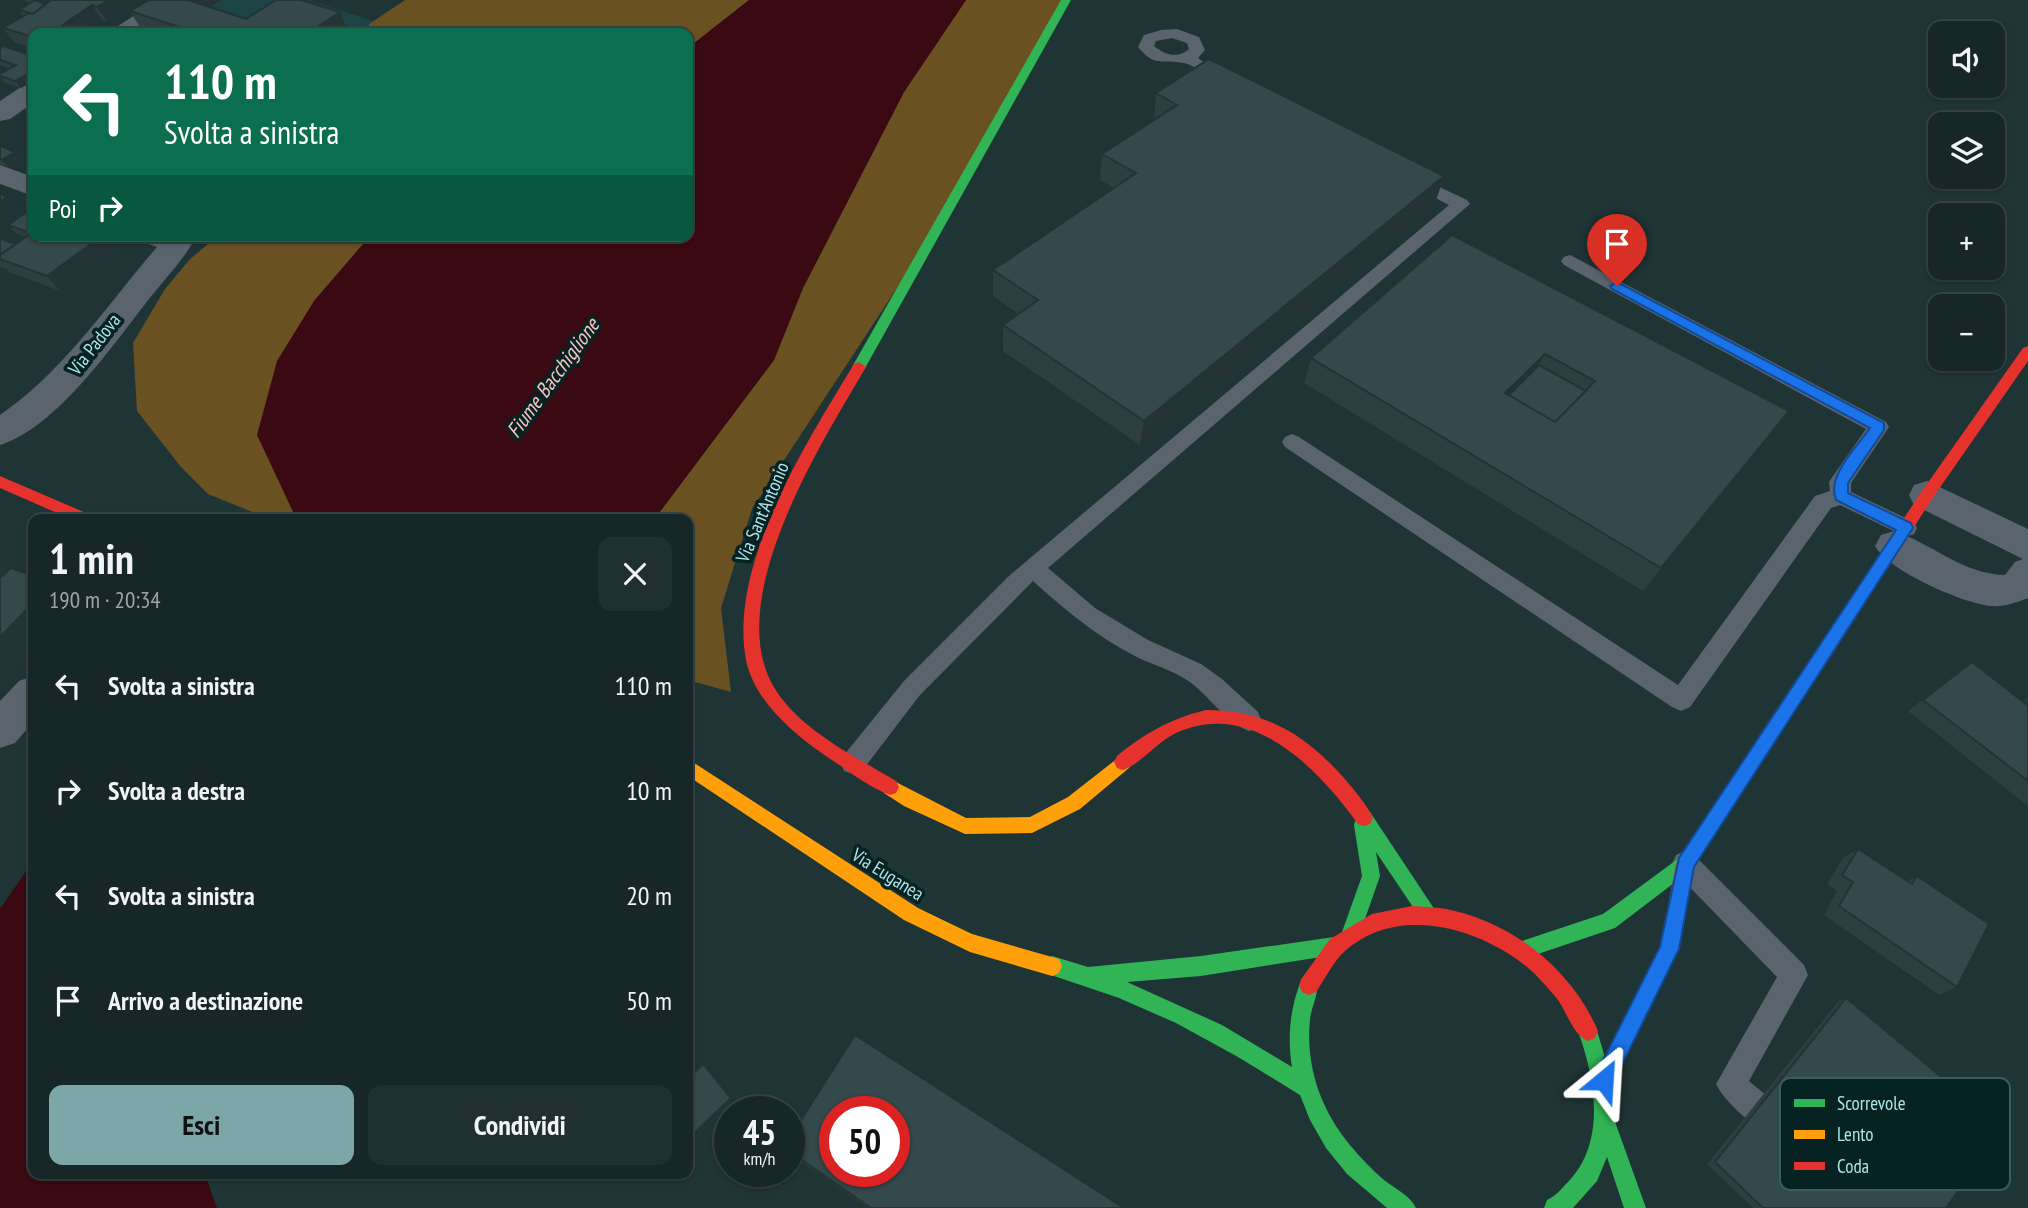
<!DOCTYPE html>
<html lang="it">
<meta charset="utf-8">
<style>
:root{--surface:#172728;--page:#202f30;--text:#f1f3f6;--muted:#9ea5a8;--line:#364445;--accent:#7da6a8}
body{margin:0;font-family:"PT Sans Narrow",sans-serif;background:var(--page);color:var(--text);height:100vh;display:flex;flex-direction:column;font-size:26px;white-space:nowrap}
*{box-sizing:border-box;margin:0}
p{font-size:23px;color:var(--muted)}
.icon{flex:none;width:38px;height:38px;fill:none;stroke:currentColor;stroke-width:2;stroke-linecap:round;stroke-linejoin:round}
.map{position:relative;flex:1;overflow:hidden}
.details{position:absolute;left:28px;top:514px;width:665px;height:665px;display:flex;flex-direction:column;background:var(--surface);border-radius:14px;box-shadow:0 2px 5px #0004,0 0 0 2px var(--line)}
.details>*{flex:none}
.hud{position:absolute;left:28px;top:28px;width:665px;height:214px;border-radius:14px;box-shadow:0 2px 5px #0004,0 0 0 2px var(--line);background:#0b6e4f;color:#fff;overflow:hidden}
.controls{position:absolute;left:1928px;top:21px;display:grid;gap:14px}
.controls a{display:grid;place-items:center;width:77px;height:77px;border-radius:14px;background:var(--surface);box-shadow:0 2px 5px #0004,0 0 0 2px var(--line);font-size:35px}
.speed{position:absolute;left:714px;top:1096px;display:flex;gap:14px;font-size:35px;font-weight:700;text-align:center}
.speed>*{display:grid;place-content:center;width:91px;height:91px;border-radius:50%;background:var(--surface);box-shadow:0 2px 5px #0004,0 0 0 2px var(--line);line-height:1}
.speed small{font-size:18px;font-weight:400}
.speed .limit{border:10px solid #d22;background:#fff;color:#111}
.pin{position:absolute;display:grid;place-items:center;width:60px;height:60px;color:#fff;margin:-72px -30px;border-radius:50% 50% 50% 0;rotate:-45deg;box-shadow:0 0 7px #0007}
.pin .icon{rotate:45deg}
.me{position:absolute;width:77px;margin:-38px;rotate:27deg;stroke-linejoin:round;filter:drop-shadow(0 0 5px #0008)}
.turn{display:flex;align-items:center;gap:24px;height:147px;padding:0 21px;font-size:32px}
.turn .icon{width:91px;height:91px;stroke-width:2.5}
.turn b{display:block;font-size:49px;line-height:60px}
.then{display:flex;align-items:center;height:66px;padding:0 21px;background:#0003;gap:14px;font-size:26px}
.round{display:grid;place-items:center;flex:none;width:74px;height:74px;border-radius:14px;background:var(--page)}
.headline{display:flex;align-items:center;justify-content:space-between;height:119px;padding:0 21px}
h1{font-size:42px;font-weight:700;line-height:52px}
.primary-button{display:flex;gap:14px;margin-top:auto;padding:14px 21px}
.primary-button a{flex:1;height:80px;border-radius:14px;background:var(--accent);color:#111;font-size:28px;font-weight:700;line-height:80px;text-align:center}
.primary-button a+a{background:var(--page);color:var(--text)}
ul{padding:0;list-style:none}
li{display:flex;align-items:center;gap:21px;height:105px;padding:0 21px}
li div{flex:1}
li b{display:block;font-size:26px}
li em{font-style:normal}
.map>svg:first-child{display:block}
.built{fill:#1c4447}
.green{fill:#695122}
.water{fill:#3b0911}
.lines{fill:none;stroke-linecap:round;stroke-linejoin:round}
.lane{fill:#5a646f;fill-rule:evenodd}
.street{fill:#5a646f;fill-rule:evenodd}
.fast{fill:#30b455;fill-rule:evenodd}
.slow{fill:#ff9f0a;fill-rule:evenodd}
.jam{fill:#e5322d;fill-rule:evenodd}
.wall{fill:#2d3f41}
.shaded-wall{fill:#243335}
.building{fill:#34494c;stroke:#243335;stroke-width:2;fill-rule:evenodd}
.route{fill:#1a73e8;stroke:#114b97;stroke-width:2}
.labels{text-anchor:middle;stroke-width:7;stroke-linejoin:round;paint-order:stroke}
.street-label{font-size:19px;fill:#afe4e6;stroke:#072223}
.water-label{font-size:21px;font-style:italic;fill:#fec2c1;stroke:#072223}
.key{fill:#072223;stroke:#395c5e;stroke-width:2}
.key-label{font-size:19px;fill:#afe4e6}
</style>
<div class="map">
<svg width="2028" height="1208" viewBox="0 0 2028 1208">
<rect width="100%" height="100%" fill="#1f3435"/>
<!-- built -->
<path class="built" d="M221,0H309L373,21L369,24V33L143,32L192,17Z"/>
<!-- green -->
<path class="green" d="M405,0H749L688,48V33H369V24Z
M966,0H1064L931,236L752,509L721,608L731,692L688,680V520H648L659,513L774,360L803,288L904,92Z
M218,236H370L314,301L257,434L297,520H272L208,494L181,467L137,411L133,343L165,289L190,259Z"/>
<!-- water -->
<path class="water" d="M749,0H966L904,92L803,288L774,360L659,513L648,520H297L257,435L277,361L314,301L370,236H688V48Z
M33,861V1174H205L217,1208H0V909Z"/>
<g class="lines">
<!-- lane -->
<path class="lane" d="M1177,29L1199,37L1205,50L1198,58L1229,79L1231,82L1229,85C1210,90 1201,66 1184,63C1163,59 1155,68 1138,47L1144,35L1161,30ZM1172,38L1187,43L1189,49C1178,59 1165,55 1154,46L1156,41Z
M1412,174L1467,200L1470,204L1048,568L1095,608L1148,640L1201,664L1222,679L1258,712L1261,720L1258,728L1249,731C1225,722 1208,694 1187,680C1170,669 1150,664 1133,655C1095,635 1064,609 1033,581L920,695L862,771L853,774L844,771L841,763L844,755L904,681L1010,575L1449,205L1406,183L1404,179Z
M1570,255L1886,422L1889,427L1851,483V492L1914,522L1917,528L1914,534L1906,537L1840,505L1831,508L1690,707L1681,711L1672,707L1285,447L1282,442L1285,437L1292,434L1299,437L1678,685L1815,496L1830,491L1829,482L1833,476L1866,429L1564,265L1561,261L1564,257Z
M1685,851L1694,855L1804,965L1808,975L1749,1081L1787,1113L1791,1124L1787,1135L1776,1139C1758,1131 1724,1102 1716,1084L1777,977L1676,873L1672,864L1676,855Z"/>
<!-- street -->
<path class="street" d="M158,0H187L184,5L141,33H111L115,28Z
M33,83V103L10,119L0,121V101L24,85Z
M0,165L33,177V196L0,184Z
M142,236H186L192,244C180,264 163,281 149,299C113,345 56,428 0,445V415C64,371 107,305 157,247L146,243Z
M1927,481L2028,529V598C2015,603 2004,607 1991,606C1962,603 1889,571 1875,546L1881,535L1894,531C1933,544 1962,574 2005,575L2015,562L2023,559L1914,505L1909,495L1914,485Z
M33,676V722L15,743L0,748V701L19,681Z"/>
<!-- fast -->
<path class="fast" d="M1061,0H1071L864,370H854L852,367Z
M1833,632L1839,634L1841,639L1839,644L1691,870L1615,928L1523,959L1516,957L1514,950L1516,943L1603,914L1679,858L1827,634Z
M1364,810L1370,812L1437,913L1435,919L1428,922L1421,919L1376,852L1380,876L1358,939L1351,941L1344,939L1342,932L1362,876L1354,825L1358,812Z
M1334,937L1341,939L1343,946L1341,953L1334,955L1201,976L1127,982L1222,1025L1292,1067C1287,1037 1290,1007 1302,978L1309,975L1316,978C1321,991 1311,1006 1310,1020C1307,1048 1312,1078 1324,1104C1337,1133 1360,1159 1384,1180C1395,1189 1410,1195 1416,1208H1387L1347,1174L1326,1148L1310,1120L1300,1095L1238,1057L1176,1023L1119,998L1045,973L1042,966L1045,959L1052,956L1088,967L1201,956Z
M1588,1021L1595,1024L1612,1081L1614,1119L1646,1208H1624L1607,1157L1597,1181L1573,1208H1544L1547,1200C1556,1196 1561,1189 1568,1182C1607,1142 1595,1078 1578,1031L1581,1024Z"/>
<!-- slow -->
<path class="slow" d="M1123,754L1129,756L1132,762L1129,768L1080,809L1032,833L965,834L904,806L884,793L881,787L884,781L890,779L966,818L1030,817L1068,797Z
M688,759L918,908L972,934L1059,959L1062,966L1059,973L1052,976L970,952L904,920L688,776Z"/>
<!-- jam -->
<path class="jam" d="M2028,346V361L1932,499L1839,644L1833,646L1827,644L1825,639L1827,634L1922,491L2023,348Z
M859,362L866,367C821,444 718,605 777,692C804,732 856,757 896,781L899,787L896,793L890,795C868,787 846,769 826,756C793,734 754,700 746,660C728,564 807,442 854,364Z
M0,476L93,516L95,520H73L0,488Z
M1206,710C1265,710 1305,734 1344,778C1354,790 1366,803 1373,818L1370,824L1364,826L1358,824C1318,769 1252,698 1176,733C1157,742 1142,763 1123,770L1117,768L1114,762L1117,756C1145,733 1170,719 1206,710Z
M1685,855L1691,858L1694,864L1678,949L1611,1087L1604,1090L1597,1087L1594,1080L1660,947L1676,864L1679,858Z
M1412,906C1426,907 1442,907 1455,911C1517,926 1573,972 1598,1031L1595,1038L1588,1041C1571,1034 1566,1007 1553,994C1545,985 1537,975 1527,967C1478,927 1396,904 1344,952C1333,962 1325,979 1316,992L1309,995L1302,992L1299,985L1302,978L1330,939L1372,914Z"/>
</g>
<!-- wall -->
<path class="wall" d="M22,0H123L129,8L107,21L102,20L33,33V48L14,42L3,28L23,16L19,10L30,3Z
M209,7L246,19L350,33H148L143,32L130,11Z
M0,49L33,56V81L21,88L4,83L0,77V74L10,69L0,65Z
M1156,93L1444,176L1435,203L1140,445L1003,351V325L1019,314L993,296V270L1114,188L1100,180L1102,154L1154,120Z
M0,146L15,152L21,159L9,167L0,164Z
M8,225L117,248L60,291L9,272L6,269L0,267V239L16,244L26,237L15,233Z
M1452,235L1789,411L1643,591L1304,383L1311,358Z
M1972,662L2023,702L2028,697V806L1908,711Z
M1858,849L1907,881L1917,876L1957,987L1939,995L1824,915L1837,891L1827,884L1843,858Z
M1846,998L1946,1208H1753L1707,1164L1838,1002Z
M789,1139L1124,1208H868L793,1156L789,1152Z"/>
<!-- shaded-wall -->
<path class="shaded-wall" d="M37,0H52L41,6Z
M109,0H123L129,8L107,21L97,7Z
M189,0H221L192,18Z
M92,5L102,20L82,33H51Z
M340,12L349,33H308Z
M33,71V81L21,88L15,81Z
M15,152L21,159L9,167L2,160Z
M1444,176L1435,203L1140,445L1144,421Z
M7,197L14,205L0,213V202Z
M102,236H107L117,248L60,291L47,276Z
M1545,354L1532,379L1504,407L1505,393Z
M0,562L11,570L0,581Z
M33,603V645L0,679V637Z
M703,1064L734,1101L688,1145V1139Z"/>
<!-- building -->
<path class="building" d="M35,0L46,4L33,14L19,10Z
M52,0H109L97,7L92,5L51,33H33V37L3,28L29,13L33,14L45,4Z
M149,0H188L246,19L276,0H301L340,12L308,33H198L130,11Z
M4,46L33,56V71L15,81L0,76V74L16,65L0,60V49Z
M1209,59L1444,176L1144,421L1003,325L1038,300L993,270L1136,173L1102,154L1177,105L1156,93Z
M0,146L15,152L2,160L0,159Z
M0,194L7,197L0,202Z
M33,208V232L30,233L8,225Z
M33,232V236H102L47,276L0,259V255Z
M1452,235L1789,411L1661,568L1311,358ZM1545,354L1595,381L1555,422L1505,393Z
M0,239L16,244L0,255Z
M1539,365L1586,391L1555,422L1509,395Z
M11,568L33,576V603L0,637V578Z
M1972,662L2026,704L2028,702V781L1923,700Z
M1858,849L1912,884L1917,876L1989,924L1957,987L1839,906L1853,882L1842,875Z
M1846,998L2002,1127L1946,1208H1763L1715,1162Z
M855,1035L1124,1208H871L789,1151V1139ZM835,1111H894V1171H835Z
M703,1064L731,1098L688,1139V1079Z"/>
<!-- route -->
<path class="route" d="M1617,282L1884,423V430L1848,483V493L1911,523L1913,528L1694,867L1679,949L1611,1087L1604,1090L1596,1087L1593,1080L1660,947L1679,858L1896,530L1836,500C1826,476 1857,447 1870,428L1612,289L1610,286Z"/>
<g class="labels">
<!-- street labels -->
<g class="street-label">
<text transform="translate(94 344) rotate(-52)" y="7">Via Padova</text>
<text transform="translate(762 512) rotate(-67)" y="7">Via Sant'Antonio</text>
<text transform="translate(888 874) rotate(32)" y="7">Via Euganea</text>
</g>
<!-- water labels -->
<g class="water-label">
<text transform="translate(553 378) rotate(-54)" y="7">Fiume Bacchiglione</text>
</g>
</g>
<!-- legend -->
<rect x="1780" y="1078" width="230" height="112" rx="10" class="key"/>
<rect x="1794" y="1099" width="31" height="8" fill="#30b455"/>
<rect x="1794" y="1130" width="31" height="9" fill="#ff9f0a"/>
<rect x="1794" y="1162" width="31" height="8" fill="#e5322d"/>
<g class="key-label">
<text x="1837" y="1110">Scorrevole</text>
<text x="1837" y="1141">Lento</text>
<text x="1837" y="1173">Coda</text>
</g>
</svg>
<div class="controls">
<a><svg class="icon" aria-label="sound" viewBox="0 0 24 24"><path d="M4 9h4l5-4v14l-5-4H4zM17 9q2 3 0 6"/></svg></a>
<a><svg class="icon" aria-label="layers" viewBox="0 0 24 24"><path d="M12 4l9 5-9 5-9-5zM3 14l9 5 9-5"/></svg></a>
<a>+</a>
<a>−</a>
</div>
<div class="speed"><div>45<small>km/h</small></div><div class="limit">50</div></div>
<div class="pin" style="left:1617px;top:286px;background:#d93025"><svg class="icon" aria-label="arrive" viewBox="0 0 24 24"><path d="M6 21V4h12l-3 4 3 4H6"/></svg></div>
<svg class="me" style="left:1604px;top:1080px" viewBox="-20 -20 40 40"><path d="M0-17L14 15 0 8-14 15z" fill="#1a73e8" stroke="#fff" stroke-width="4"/></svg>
<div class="hud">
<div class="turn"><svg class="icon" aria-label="left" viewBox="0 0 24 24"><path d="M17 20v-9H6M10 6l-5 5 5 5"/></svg><div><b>110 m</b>Svolta a sinistra</div></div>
<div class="then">Poi<svg class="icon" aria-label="right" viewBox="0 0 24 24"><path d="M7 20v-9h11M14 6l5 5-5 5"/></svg></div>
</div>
<section class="details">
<div class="headline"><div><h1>1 min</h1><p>190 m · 20:34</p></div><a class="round"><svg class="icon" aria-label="close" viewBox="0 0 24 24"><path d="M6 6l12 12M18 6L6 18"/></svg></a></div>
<ul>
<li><svg class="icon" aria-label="left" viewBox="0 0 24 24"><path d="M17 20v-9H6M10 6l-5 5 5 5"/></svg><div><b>Svolta a sinistra</b></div><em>110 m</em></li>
<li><svg class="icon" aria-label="right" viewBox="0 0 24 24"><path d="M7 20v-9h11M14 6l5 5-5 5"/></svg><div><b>Svolta a destra</b></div><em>10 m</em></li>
<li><svg class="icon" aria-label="left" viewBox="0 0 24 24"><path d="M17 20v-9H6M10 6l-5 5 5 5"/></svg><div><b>Svolta a sinistra</b></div><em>20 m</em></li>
<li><svg class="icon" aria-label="arrive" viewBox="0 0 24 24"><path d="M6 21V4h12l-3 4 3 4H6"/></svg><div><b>Arrivo a destinazione</b></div><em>50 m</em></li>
</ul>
<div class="primary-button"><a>Esci</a><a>Condividi</a></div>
</section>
</div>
